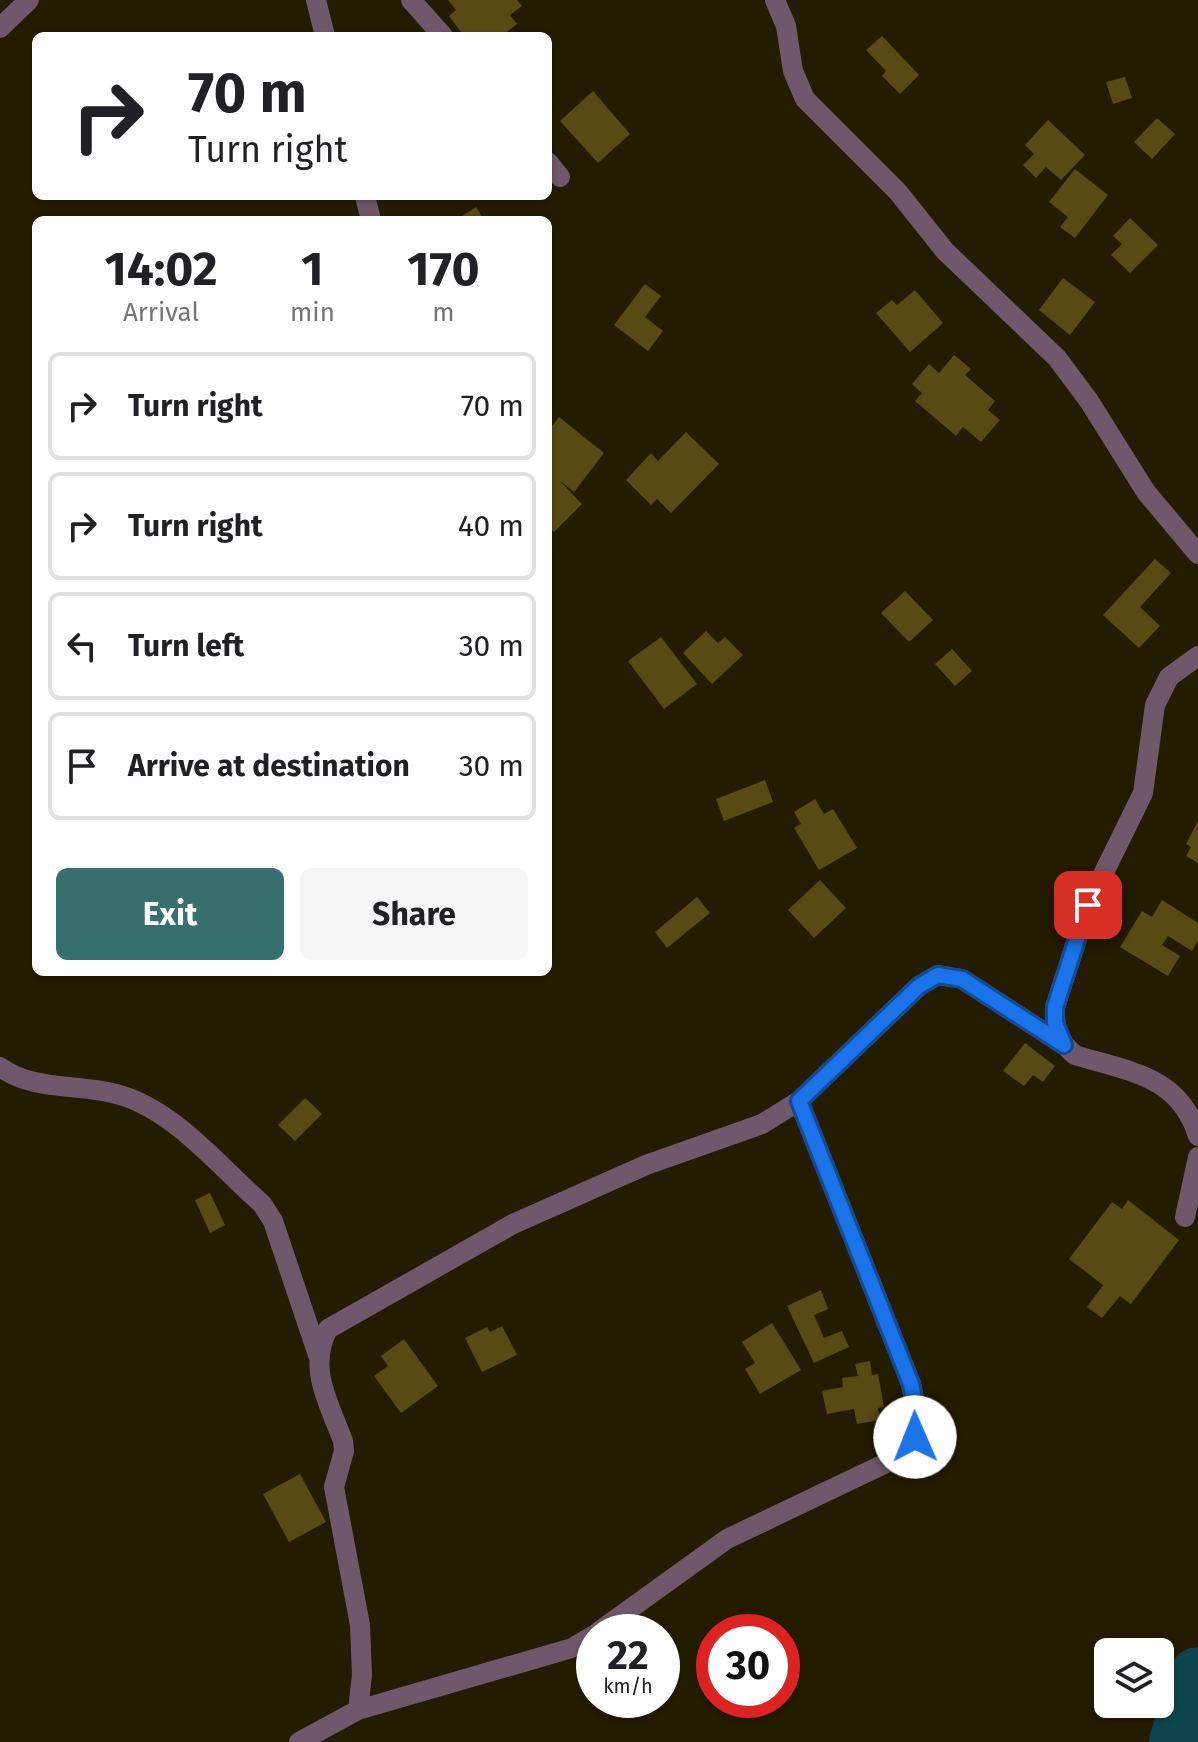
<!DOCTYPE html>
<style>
:root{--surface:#fff;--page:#f6f6f6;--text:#202124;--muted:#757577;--line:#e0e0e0;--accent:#376e6e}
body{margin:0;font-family:"Fira Sans",sans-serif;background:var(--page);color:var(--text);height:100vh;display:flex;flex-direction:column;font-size:30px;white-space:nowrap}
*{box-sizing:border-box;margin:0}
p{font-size:26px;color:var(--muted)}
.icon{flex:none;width:44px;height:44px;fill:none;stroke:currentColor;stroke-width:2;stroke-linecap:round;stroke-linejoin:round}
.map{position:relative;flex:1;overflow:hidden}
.drawer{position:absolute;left:32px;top:216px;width:520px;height:760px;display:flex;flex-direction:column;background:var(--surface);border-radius:12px;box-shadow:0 2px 6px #0004}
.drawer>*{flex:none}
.hud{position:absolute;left:32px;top:32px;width:520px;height:168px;border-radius:12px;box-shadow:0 2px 6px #0004;background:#fff;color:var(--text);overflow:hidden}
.tools{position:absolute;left:1094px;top:1638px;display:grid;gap:16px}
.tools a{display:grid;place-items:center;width:80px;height:80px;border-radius:12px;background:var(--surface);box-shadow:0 2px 6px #0004;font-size:40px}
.speed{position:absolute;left:576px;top:1614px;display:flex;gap:16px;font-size:40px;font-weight:700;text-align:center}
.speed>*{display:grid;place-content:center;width:104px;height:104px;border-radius:50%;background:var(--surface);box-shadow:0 2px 6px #0004;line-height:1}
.speed small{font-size:20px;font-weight:400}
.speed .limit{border:12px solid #d22;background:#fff;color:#111}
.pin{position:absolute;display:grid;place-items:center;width:68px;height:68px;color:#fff;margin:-34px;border-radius:16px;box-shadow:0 4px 12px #0006}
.me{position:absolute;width:88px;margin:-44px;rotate:359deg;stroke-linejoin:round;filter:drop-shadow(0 0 6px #0008)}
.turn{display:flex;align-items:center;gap:28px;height:168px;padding:0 24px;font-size:36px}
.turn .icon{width:104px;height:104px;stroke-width:2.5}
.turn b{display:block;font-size:56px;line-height:68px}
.eta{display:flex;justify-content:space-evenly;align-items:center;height:136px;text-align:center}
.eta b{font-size:48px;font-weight:700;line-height:56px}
.primary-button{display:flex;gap:16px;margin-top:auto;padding:16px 24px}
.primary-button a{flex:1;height:92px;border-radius:12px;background:var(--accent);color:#fff;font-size:32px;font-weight:700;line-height:92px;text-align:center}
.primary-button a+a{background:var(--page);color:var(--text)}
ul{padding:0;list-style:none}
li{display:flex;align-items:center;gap:24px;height:108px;margin:0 16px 12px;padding:0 8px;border:4px solid var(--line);border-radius:12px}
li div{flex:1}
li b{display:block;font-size:30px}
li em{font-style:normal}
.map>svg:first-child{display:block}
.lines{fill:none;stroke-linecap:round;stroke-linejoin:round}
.river{stroke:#0f454d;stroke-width:58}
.building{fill:#574b13}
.minor{stroke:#6f586b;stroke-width:20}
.route-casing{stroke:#114b97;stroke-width:20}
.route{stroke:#1a73e8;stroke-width:14}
</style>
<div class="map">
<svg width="1198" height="1742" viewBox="0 0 1198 1742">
<rect width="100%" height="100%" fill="#241c00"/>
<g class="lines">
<!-- river -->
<path class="river" d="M1178,1742L1198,1676"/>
</g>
<!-- building -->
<path class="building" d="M448,0H517L522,6L510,15L517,24L502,36L491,32L486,36H464L449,16L456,10Z
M882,36L919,75L900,94L882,76L886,71L866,50Z
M1125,77L1132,98L1113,104L1106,82Z
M593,91L630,134L598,163L560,121Z
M1157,118L1175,134L1152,159L1134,142Z
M1048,120L1085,155L1061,180L1046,167L1036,178L1023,165L1034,154L1025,145Z
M1075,169L1108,195L1075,238L1060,227L1068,217L1049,202Z
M476,207L484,220H456Z
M1130,218L1158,245L1130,273L1111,255L1122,244L1113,236Z
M1063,278L1095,302L1070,335L1039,310Z
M645,284L661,296L645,317L663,331L648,351L614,325Z
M915,290L943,323L910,352L876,313L892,300L897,305Z
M954,355L971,369L965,375L995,401L988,410L1000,420L981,442L963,427L956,436L915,401L922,393L912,384L929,364L939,373Z
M559,417L604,453L574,492L559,480L582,504L554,532L548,527L551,504L548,501V431Z
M686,432L719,464L671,513L657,499L651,505L626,480L651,453L658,461Z
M1155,559L1171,573L1140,607L1160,626L1139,648L1103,615Z
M905,591L933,620L909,642L881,613Z
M706,631L718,643L725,637L743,655L712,684L683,653Z
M661,637L697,684L664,709L628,661Z
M952,649L972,671L955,686L935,664Z
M765,780L773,802L724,821L716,799Z
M815,799L824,814L833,809L857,848L819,870L794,828L801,824L794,812Z
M1198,821V863L1186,856L1191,847L1186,844Z
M820,880L846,908L814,938L788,910Z
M697,897L710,913L667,948L655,932Z
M1162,900L1198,923V941L1192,951L1168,936L1162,945L1180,956L1168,976L1120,947L1142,911L1152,917Z
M1025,1043L1055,1066L1043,1082L1033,1075L1024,1086L1003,1071Z
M305,1098L322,1114L295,1141L278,1125Z
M210,1193L225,1225L210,1233L195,1200Z
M1128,1200L1179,1240L1131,1304L1120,1296L1102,1318L1087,1307L1103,1285L1069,1259L1112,1202L1122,1209Z
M821,1290L828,1309L814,1315L824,1338L842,1331L849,1347L814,1363L787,1306Z
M772,1323L801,1370L760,1394L745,1369L755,1363L742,1342Z
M502,1326L517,1355L482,1372L465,1338L487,1327L490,1332Z
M404,1339L438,1386L401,1413L374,1376L388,1366L381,1356Z
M870,1361L872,1375L878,1374L884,1407L878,1408L880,1420L857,1424L854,1409L827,1414L822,1391L843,1387L842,1378L858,1376L855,1364Z
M300,1474L326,1522L289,1542L263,1494Z"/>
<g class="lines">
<!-- minor -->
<path class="minor" d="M316,0L325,36
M411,0L443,36
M775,0L786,26L793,71L805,99L898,192L945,251L1057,358L1089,401L1146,492L1198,554
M0,28L29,0
M548,162L560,177
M365,196L370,216
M1198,656L1169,677L1155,705L1143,793L1088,905L1055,1007C1054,1028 1058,1041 1075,1055C1129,1072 1179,1075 1198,1136
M0,1067C34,1092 81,1083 120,1095C175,1111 220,1167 262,1204L273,1221L318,1355
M1185,1217L1198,1157
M598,1632L727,1539L903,1455C920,1429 917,1413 911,1384L799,1101
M358,1710L362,1675L360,1625L334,1487L344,1451L343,1441C329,1403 307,1368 328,1329L513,1224L646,1165L762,1124L799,1101L919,986L938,975L962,979L1064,1045
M299,1742L358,1710L572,1648L594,1635"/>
</g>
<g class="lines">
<defs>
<path id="route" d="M915,1437L918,1419L911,1384L799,1101L919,986L938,975L962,979L1064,1045L1055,1023V1007L1088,905"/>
</defs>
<!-- route casing -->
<use href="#route" class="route-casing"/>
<!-- route -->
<use href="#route" class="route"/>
</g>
</svg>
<div class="tools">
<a><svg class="icon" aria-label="layers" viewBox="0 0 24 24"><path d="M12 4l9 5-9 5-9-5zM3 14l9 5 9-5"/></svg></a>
</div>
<div class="speed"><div>22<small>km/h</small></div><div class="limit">30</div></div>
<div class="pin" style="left:1088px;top:905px;background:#d93025"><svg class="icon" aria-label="arrive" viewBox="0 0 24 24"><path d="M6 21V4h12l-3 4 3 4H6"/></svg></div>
<svg class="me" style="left:915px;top:1437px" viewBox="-20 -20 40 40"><circle r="19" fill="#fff"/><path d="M0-13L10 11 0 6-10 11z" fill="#1a73e8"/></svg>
<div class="hud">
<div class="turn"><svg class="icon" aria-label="right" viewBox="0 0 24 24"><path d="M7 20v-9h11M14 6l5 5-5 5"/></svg><div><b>70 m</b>Turn right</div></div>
</div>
<section class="drawer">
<div class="eta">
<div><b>14:02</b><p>Arrival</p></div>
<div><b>1</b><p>min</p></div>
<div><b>170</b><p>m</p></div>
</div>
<ul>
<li><svg class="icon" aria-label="right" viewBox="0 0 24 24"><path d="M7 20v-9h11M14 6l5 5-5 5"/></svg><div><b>Turn right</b></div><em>70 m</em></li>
<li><svg class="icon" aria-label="right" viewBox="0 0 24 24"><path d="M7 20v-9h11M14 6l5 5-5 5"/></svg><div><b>Turn right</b></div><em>40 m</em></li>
<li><svg class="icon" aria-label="left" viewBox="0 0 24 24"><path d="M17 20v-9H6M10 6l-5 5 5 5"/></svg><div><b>Turn left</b></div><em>30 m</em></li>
<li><svg class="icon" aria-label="arrive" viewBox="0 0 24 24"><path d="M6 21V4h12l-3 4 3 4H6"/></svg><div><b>Arrive at destination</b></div><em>30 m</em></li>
</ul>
<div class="primary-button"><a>Exit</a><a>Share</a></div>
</section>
</div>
